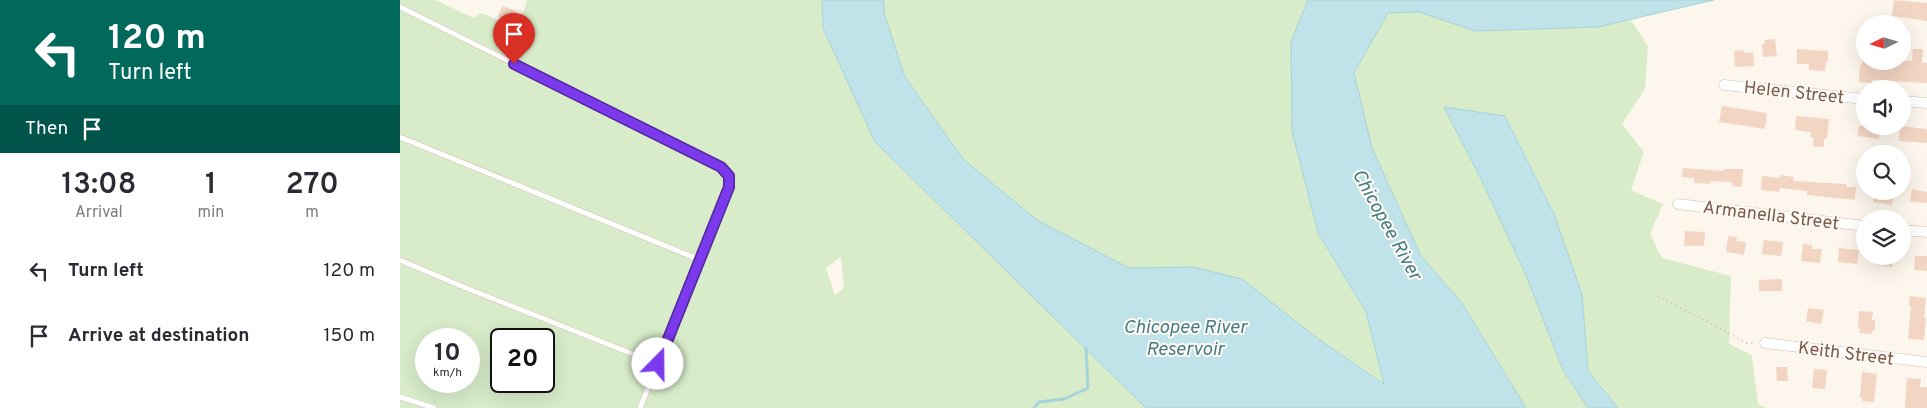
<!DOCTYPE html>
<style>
:root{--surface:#fff;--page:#f7f7f7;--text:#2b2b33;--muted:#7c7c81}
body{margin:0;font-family:Overpass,sans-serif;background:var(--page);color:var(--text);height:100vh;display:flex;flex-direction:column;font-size:19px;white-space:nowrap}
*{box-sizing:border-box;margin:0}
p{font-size:16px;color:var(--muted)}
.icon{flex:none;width:28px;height:28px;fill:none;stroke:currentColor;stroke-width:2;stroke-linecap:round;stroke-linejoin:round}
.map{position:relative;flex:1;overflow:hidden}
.sheet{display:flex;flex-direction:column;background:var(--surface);width:400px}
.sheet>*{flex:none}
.hud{background:#00695c;color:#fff;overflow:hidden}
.needle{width:32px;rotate:265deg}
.buttons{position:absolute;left:1456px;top:15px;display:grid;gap:10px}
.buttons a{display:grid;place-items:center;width:55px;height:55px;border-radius:50%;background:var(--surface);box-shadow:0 5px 20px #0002;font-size:25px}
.speed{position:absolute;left:15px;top:328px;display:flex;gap:10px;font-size:25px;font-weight:700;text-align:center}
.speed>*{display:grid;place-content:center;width:65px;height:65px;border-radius:50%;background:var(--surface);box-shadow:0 5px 20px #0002;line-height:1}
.speed small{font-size:12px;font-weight:400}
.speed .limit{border:2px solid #111;border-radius:8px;background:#fff;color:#111}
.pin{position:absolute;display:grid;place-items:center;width:42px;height:42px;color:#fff;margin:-51px -21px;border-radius:50% 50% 50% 0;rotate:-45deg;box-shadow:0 0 5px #0007}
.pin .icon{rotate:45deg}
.me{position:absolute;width:55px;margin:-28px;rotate:22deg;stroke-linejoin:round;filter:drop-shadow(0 0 4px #0008)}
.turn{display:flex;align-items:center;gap:18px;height:105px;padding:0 25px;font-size:22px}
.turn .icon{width:65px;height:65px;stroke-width:2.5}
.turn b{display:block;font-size:35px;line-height:42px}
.then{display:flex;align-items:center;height:48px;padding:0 25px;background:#0003;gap:10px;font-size:19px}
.eta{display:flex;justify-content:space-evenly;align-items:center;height:85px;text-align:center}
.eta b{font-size:30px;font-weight:600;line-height:35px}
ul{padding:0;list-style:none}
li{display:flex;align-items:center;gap:15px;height:65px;padding:0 25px}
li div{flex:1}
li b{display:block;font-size:19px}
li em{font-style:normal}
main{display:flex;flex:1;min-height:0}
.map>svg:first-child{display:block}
.green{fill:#d8ecc9;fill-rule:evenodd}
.water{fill:#bfe3e8;stroke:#a5d3da}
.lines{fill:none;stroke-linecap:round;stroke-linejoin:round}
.stream{stroke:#a5d3da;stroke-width:3}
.building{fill:#f3d5c3}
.service-casing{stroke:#d1beb0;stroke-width:6}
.minor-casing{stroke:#d1beb0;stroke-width:11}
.path{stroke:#d9b8a5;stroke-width:2;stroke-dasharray:1 4;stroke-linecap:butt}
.service{stroke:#fff;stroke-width:5}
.minor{stroke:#fff;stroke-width:10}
.route-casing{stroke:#51269a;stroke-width:12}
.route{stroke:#7c3aed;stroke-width:9}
.labels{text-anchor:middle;stroke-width:4;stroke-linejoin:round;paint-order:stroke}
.street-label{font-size:18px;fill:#7a5c4d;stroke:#fffaf3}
.water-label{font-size:19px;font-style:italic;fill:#437c86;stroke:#fffaf3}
</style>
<main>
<section class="sheet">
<div class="hud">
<div class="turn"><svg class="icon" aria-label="left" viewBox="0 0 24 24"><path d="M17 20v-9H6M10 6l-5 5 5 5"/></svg><div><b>120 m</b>Turn left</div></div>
<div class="then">Then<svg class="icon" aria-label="arrive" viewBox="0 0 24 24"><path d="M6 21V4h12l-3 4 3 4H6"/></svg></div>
</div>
<div class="eta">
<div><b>13:08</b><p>Arrival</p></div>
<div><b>1</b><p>min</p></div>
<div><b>270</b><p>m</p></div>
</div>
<ul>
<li><svg class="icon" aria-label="left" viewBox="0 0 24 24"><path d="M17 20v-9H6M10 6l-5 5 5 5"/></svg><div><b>Turn left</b></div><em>120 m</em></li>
<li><svg class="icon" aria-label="arrive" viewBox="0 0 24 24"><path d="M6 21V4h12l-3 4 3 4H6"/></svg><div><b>Arrive at destination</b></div><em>150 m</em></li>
</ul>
</section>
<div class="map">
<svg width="1527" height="408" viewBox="0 0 1527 408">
<rect width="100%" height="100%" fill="#fdf6ec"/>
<!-- green -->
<path class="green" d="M0,0H35L74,18L81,13L113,26L121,20L127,0H422L423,28L475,142L746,408H0ZM441,257L444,288L435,295L426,268ZM26,339H69V381H26ZM101,339H144V381H101Z
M484,0H908L891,42L892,131L918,233L966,312L985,384L917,338L793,267L729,268L637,220L563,159L505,77L484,13Z
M1019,12L1075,31L1198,27L1231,20L1248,46L1245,89L1222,124L1244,152L1231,190L1263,204L1250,234L1262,258L1331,276L1329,344L1352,355L1358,404L1367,408H1218L1188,371L1182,294L1154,213L1105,116L1045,107L1079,175L1125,273L1163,370L1188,408H1126L1062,303L1021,256L972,148L954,73L988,13Z"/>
<!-- water -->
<path class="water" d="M422,0H484V13L505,77L563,159L637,220L729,268L793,267L842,279L917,338L984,384L966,312L918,233L892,131L891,42L908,0H1314L1198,27L1075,31L1019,12L988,13L954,73L972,148L1021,256L1062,303L1126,408H746L475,142L423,28Z
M1044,107L1105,116L1154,214L1182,294L1188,371L1218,408H1188L1163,370L1125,273L1079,175Z"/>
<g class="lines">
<!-- stream -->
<path class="stream" d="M634,408L639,402L664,399L688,388L686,349"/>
</g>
<!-- building -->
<path class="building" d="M1494,0L1527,3V21L1492,16Z
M102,6L116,11L112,21L98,17Z
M1375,39L1377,56L1363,57L1362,45L1365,44L1364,40Z
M1397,49L1428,51V62L1426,61L1425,71L1409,70V64H1397Z
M1513,49H1523L1522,63H1527V83L1472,80V83L1459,82L1460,65H1462V61H1512Z
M1344,50V53L1353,52L1354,66L1335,67L1334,51Z
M1322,106L1367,113L1365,129L1319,122Z
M1396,116L1429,119L1427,139H1424V147L1413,146L1414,138L1410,137L1411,132L1395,130Z
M1459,126H1481L1479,139L1458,136Z
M1500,126L1527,129V143L1499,141Z
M1283,168L1324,171V169H1343L1342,187L1332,186V182L1310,181V184L1294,183V178L1282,177Z
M1381,175L1394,177L1393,181L1446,184V187H1456L1455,200L1407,195V191L1380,188L1379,192L1361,190L1362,176L1380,178Z
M1512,189L1527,192V203L1510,202Z
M1474,191H1494L1492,205L1473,202Z
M1285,231L1305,232L1304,246H1284Z
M1328,236L1337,237L1336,241L1346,242L1344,255L1326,252Z
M1364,240L1383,242L1381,256L1362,254Z
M1403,244L1412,245V249H1422L1420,263L1401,261Z
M1439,248L1459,250L1457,264L1438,262Z
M1476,256H1493L1492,267L1476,265Z
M1515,256H1527V271L1514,270Z
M1382,279V291H1359V280Z
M1510,296L1526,298L1524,318H1526L1524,340L1508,339L1511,306H1509Z
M1408,308L1424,310L1421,324L1406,321Z
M1459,311L1473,312L1472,320H1475V330H1473L1472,334L1460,333V329H1458Z
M1376,367H1387L1388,381H1377Z
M1414,369L1427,370L1425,389L1412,388Z
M1462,372L1477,374L1474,402L1462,401V398H1460Z
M1507,378L1521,379L1520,387H1527V408H1505Z"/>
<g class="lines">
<defs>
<path id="service" d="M0,7L321,167L326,171L330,181L300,260L0,137
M0,260L66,288L258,364
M0,397L34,408
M240,408L300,260"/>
<path id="minor" d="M1324,85L1465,99
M1502,101L1527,103
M1278,204L1465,226
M1502,230L1527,232
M1365,343L1527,362"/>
</defs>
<!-- service casing -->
<use href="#service" class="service-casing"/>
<!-- minor casing -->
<use href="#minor" class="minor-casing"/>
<!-- path -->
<path class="path" d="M1258,296L1347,343H1355"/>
<!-- service -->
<use href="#service" class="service"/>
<!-- minor -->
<use href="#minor" class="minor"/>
</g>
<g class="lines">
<defs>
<path id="route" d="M114,64L321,167L329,176V187L258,364"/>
</defs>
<!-- route casing -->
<use href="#route" class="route-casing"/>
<!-- route -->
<use href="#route" class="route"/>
</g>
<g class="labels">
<!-- street labels -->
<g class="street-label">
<text transform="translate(1394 92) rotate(6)" y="6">Helen Street</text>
<text transform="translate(1371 215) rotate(7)" y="6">Armanella Street</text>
<text transform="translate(1446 353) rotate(7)" y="6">Keith Street</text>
</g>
<!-- water labels -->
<g class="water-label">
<text transform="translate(988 224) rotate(61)" y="7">Chicopee River</text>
<text x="785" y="333">Chicopee River<tspan x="785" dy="22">Reservoir</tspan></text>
</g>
</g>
</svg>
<div class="buttons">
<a><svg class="needle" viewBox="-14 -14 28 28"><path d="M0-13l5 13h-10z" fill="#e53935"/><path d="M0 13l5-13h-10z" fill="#7c7c81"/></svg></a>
<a><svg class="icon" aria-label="sound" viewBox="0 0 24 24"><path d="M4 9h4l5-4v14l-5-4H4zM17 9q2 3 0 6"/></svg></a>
<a><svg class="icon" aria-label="search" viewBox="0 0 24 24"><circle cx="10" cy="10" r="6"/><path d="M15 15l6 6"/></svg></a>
<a><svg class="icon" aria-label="layers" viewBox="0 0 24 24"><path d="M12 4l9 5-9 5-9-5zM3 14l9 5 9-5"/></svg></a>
</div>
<div class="speed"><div>10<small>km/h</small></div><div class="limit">20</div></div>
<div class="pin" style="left:114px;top:64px;background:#d93025"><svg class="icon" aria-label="arrive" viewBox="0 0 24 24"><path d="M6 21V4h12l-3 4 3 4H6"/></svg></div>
<svg class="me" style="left:258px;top:364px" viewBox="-20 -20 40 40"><circle r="19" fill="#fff"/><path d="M0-13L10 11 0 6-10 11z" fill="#7c3aed"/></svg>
</div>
</main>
